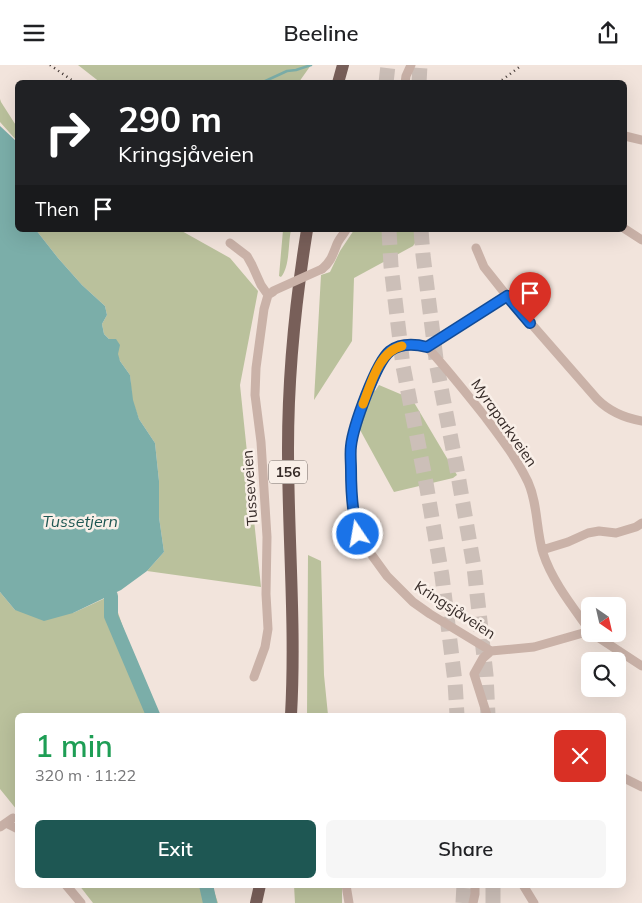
<!DOCTYPE html>
<meta charset="utf-8">
<style>
:root{--surface:#fff;--page:#f6f6f6;--text:#202124;--muted:#757577;--accent:#1e5753}
body{margin:0;font-family:Mulish,sans-serif;background:var(--page);color:var(--text);height:100vh;display:flex;flex-direction:column;font-size:19px;white-space:nowrap}
*{box-sizing:border-box;margin:0}
p{font-size:16px;color:var(--muted)}
.icon{flex:none;width:28px;height:28px;fill:none;stroke:currentColor;stroke-width:2;stroke-linecap:round;stroke-linejoin:round}
.map{position:relative;flex:1;overflow:hidden}
.side{position:absolute;left:15px;top:648px;width:611px;height:175px;display:flex;flex-direction:column;background:var(--surface);border-radius:8px;box-shadow:0 5px 20px #0002}
.side>*{flex:none}
.banner{position:absolute;left:15px;top:15px;width:612px;height:152px;border-radius:8px;box-shadow:0 5px 20px #0002;background:#202124;color:#fff;overflow:hidden}
.needle{width:32px;rotate:146deg}
.fabs{position:absolute;left:581px;top:532px;display:grid;gap:10px}
.fabs a{display:grid;place-items:center;width:45px;height:45px;border-radius:8px;background:var(--surface);box-shadow:0 5px 20px #0002;font-size:25px}
.pin{position:absolute;display:grid;place-items:center;width:42px;height:42px;color:#fff;margin:-51px -21px;border-radius:50% 50% 50% 0;rotate:-45deg;box-shadow:0 0 5px #0007}
.pin .icon{rotate:45deg}
.me{position:absolute;width:55px;margin:-28px;rotate:348deg;stroke-linejoin:round;filter:drop-shadow(0 0 4px #0008)}
.turn{display:flex;align-items:center;gap:18px;height:105px;padding:0 20px;font-size:22px}
.turn .icon{width:65px;height:65px;stroke-width:2.5}
.turn b{display:block;font-size:35px;line-height:42px}
.then{display:flex;align-items:center;height:48px;padding:0 20px;background:#0003;gap:10px;font-size:19px}
.round{display:grid;place-items:center;flex:none;width:52px;height:52px;border-radius:8px;background:var(--page)}
.overview{display:flex;align-items:center;justify-content:space-between;height:85px;padding:0 20px}
h1{font-size:30px;font-weight:600;line-height:38px;color:#1e9e55}
.button{display:flex;gap:10px;margin-top:auto;padding:10px 20px}
.button a{flex:1;height:58px;border-radius:8px;background:var(--accent);color:#fff;font-size:20px;font-weight:600;line-height:58px;text-align:center}
.button a+a{background:var(--page);color:var(--text)}
header{display:flex;justify-content:space-between;align-items:center;height:65px;padding:0 20px;background:var(--surface);font-size:22px;font-weight:600}
.map>svg:first-child{display:block}
.green{fill:#bac19c}
.water{fill:#7baea9}
.lines{fill:none;stroke-linecap:round;stroke-linejoin:round}
.stream{stroke:#7baea9;stroke-width:2.5}
.river{stroke:#7baea9;stroke-width:14}
.highway-tunnel{stroke:#ccbfb8;stroke-width:15;stroke-dasharray:15 8;stroke-linecap:butt}
.street{stroke:#cab2a8;stroke-width:9}
.primary{stroke:#785f59;stroke-width:12}
.rail{stroke:#362b28;stroke-width:2.5;stroke-dasharray:1 4;stroke-linecap:butt}
.street-bridge{stroke:#cab2a8;stroke-width:9}
.route-casing{stroke:#114b97;stroke-width:12}
.route{stroke:#1a73e8;stroke-width:9}
.slow{stroke:#f59e0b;stroke-width:9}
.labels{text-anchor:middle;stroke-width:5;stroke-linejoin:round;paint-order:stroke}
.shield{fill:#f9efe8;stroke:#706662;stroke-width:1}
.shield-label{font-size:14px;font-weight:bold;fill:#362b28}
.street-label{font-size:15px;fill:#362b28;stroke:#f9efe8}
.water-label{font-size:16px;font-style:italic;fill:#1e5753;stroke:#f9efe8}
</style>
<header><svg class="icon" aria-label="menu" viewBox="0 0 24 24"><path d="M4 6h16M4 12h16M4 18h16"/></svg>Beeline<svg class="icon" aria-label="share" viewBox="0 0 24 24"><path d="M12 15V3M7 8l5-5 5 5M5 13v7h14v-7"/></svg></header>
<div class="map">
<svg width="642" height="838" viewBox="0 0 642 838">
<rect width="100%" height="100%" fill="#f2e4dc"/>
<!-- green -->
<path class="green" d="M78,0H311L299,17L101,18Z
M0,34L1,37L17,62V76L0,57Z
M36,165H180L230,193L258,226L240,320L261,522L147,506L164,487L159,452V416L155,378L139,354L132,335L130,310L120,296L109,274L104,269L102,259L107,250L105,241L82,220L58,193Z
M283,165H291C288,178 290,202 281,212L279,211Z
M354,165H424L413,181L354,213L352,276L314,335L321,210L330,207L340,186Z
M379,320L412,334L457,410L453,413L394,427L359,363L374,326H375Z
M308,490L321,496L324,610L328,650H307Z
M0,527L15,545L73,548L112,530L153,650H18L17,745L0,724Z
M79,820H212L218,838H93Z
M294,820H342V838H295Z"/>
<!-- water -->
<path class="water" d="M0,61L16,76L17,79L18,165H36L58,193L82,220L105,241L107,250L102,259L104,269L109,274H116L120,280L118,289L120,296L130,310L133,335L139,354L155,378L159,416V452L164,487L147,506L121,525L73,548L44,556L15,545L0,527Z"/>
<g class="lines">
<!-- stream -->
<path class="stream" d="M261,18L287,6L296,5L311,0"/>
<!-- river -->
<path class="river" d="M111,531V551L153,650
M206,820L210,838"/>
<!-- highway-tunnel -->
<path class="highway-tunnel" d="M386,18L388,0
M419,18L420,0
M389,165L391,201L403,301L426,418L442,511L455,617L457,650
M421,165L423,190L437,302L458,410L474,502L486,610L488,650
M463,838L464,820
M493,838V820"/>
<!-- street -->
<path class="street" d="M405,18L406,11L411,0
M625,71L642,75
M625,164L642,175
M230,178L247,191L252,200L261,220L268,230L273,227
M476,183L484,202L507,231L597,334C610,347 624,353 642,356
M322,204C331,197 333,189 337,179C339,174 343,170 346,165
M507,231L427,282L417,280H407L398,282L390,286L382,296L359,350L352,371L350,384L351,432L354,455L358,469L363,478L387,511L413,537L430,549L491,586L534,582L590,566
M427,282C448,305 467,329 486,353C501,373 517,394 528,417C538,439 536,465 543,488C552,516 573,542 590,566
M542,485L568,477L588,468L599,466L616,468L636,462L642,458
M593,569L642,601
M254,612L265,582L268,564L266,529L267,472L261,377L255,330L256,303L264,244L268,230
M487,650L474,609L483,593L491,586
M624,713L642,722
M6,758L18,764
M0,762L13,753
M66,820L81,838
M346,820L349,838
M523,820L534,838
M473,838L475,829V820"/>
<!-- primary -->
<path class="primary" d="M338,18L343,0
M291,650C296,561 288,473 288,384C288,310 295,239 307,165
M256,838L260,820"/>
<!-- rail -->
<path class="rail" d="M50,0L76,18
M498,18L522,0"/>
<!-- street-bridge -->
<path class="street-bridge" d="M273,226L322,204"/>
</g>
<g class="lines">
<defs>
<path id="route" d="M358,469C352,448 351,427 351,404C351,397 350,389 351,381C353,362 376,297 390,286C401,278 415,279 427,282L507,231L530,258"/>
</defs>
<!-- route casing -->
<use href="#route" class="route-casing"/>
<!-- route -->
<use href="#route" class="route"/>
<!-- slow -->
<path class="slow" d="M363,339C371,319 379,286 402,281"/>
</g>
<g class="labels">
<!-- shield labels -->
<rect class="shield" x="269" y="395.5" width="38" height="23" rx="4"/>
<g class="shield-label">
<text x="288" y="412">156</text>
</g>
<!-- street labels -->
<g class="street-label">
<text transform="translate(504 358) rotate(55)" y="5">Myraparkveien</text>
<text transform="translate(250 423) rotate(-94)" y="5">Tusseveien</text>
<text transform="translate(455 545) rotate(33)" y="5">Kringsjåveien</text>
</g>
<!-- water labels -->
<g class="water-label">
<text x="80" y="462">Tussetjern</text>
</g>
</g>
</svg>
<div class="fabs">
<a><svg class="needle" viewBox="-14 -14 28 28"><path d="M0-13l5 13h-10z" fill="#e53935"/><path d="M0 13l5-13h-10z" fill="#757577"/></svg></a>
<a><svg class="icon" aria-label="search" viewBox="0 0 24 24"><circle cx="10" cy="10" r="6"/><path d="M15 15l6 6"/></svg></a>
</div>
<div class="pin" style="left:530px;top:258px;background:#d93025"><svg class="icon" aria-label="arrive" viewBox="0 0 24 24"><path d="M6 21V4h12l-3 4 3 4H6"/></svg></div>
<svg class="me" style="left:358px;top:469px" viewBox="-20 -20 40 40"><circle r="17" fill="#1a73e8" stroke="#fff" stroke-width="3"/><path d="M0-11L8 9 0 5-8 9z" fill="#fff"/></svg>
<div class="banner">
<div class="turn"><svg class="icon" aria-label="right" viewBox="0 0 24 24"><path d="M7 20v-9h11M14 6l5 5-5 5"/></svg><div><b>290 m</b>Kringsjåveien</div></div>
<div class="then">Then<svg class="icon" aria-label="arrive" viewBox="0 0 24 24"><path d="M6 21V4h12l-3 4 3 4H6"/></svg></div>
</div>
<section class="side">
<div class="overview"><div><h1>1 min</h1><p>320 m · 11:22</p></div><a class="round" style="background:#d93025;color:#fff"><svg class="icon" aria-label="close" viewBox="0 0 24 24"><path d="M6 6l12 12M18 6L6 18"/></svg></a></div>
<div class="button"><a>Exit</a><a>Share</a></div>
</section>
</div>
